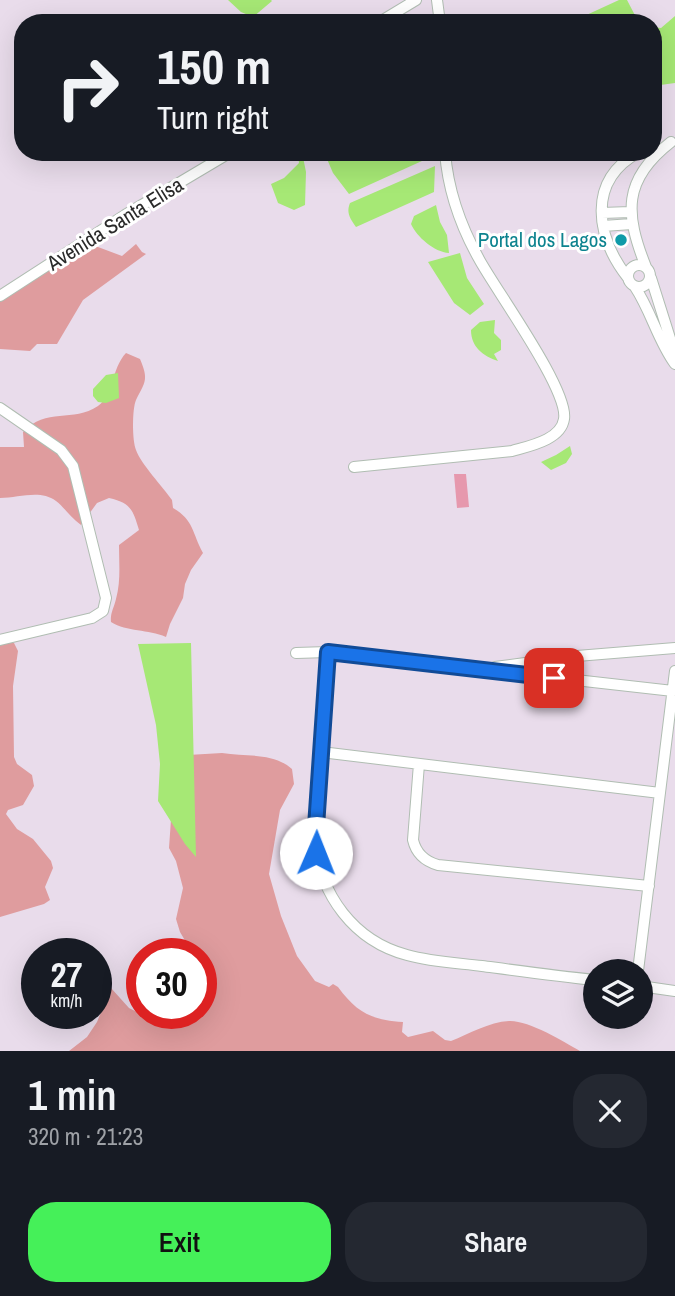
<!DOCTYPE html>
<meta charset="utf-8">
<style>
:root{--surface:#171b24;--page:#242831;--text:#f1f3f6;--muted:#9ea1a6;--accent:#45f059}
body{margin:0;font-family:"Archivo Narrow",sans-serif;background:var(--page);color:var(--text);height:100vh;display:flex;flex-direction:column;font-size:26px;white-space:nowrap}
*{box-sizing:border-box;margin:0}
p{font-size:23px;color:var(--muted)}
.icon{flex:none;width:38px;height:38px;fill:none;stroke:currentColor;stroke-width:2;stroke-linecap:round;stroke-linejoin:round}
.map{position:relative;height:1051px;overflow:hidden}
.side{display:flex;flex-direction:column;background:var(--surface);flex:1}
.side>*{flex:none}
.top-card{position:absolute;left:14px;top:14px;width:648px;height:147px;border-radius:28px;box-shadow:0 7px 28px #0002;background:#171b24;color:var(--text);overflow:hidden}
.controls{position:absolute;left:583px;top:959px;display:grid;gap:14px}
.controls a{display:grid;place-items:center;width:70px;height:70px;border-radius:50%;background:var(--surface);box-shadow:0 7px 28px #0002;font-size:35px}
.speed{position:absolute;left:21px;top:938px;display:flex;gap:14px;font-size:35px;font-weight:700;text-align:center}
.speed>*{display:grid;place-content:center;width:91px;height:91px;border-radius:50%;background:var(--surface);box-shadow:0 7px 28px #0002;line-height:1}
.speed small{font-size:18px;font-weight:400}
.speed .limit{border:10px solid #d22;background:#fff;color:#111}
.pin{position:absolute;display:grid;place-items:center;width:60px;height:60px;color:#fff;margin:-30px;border-radius:14px;box-shadow:0 4px 10px #0006}
.me{position:absolute;width:77px;margin:-38px;rotate:1deg;stroke-linejoin:round;filter:drop-shadow(0 0 5px #0008)}
.turn{display:flex;align-items:center;gap:24px;height:147px;padding:0 28px;font-size:32px}
.turn .icon{width:91px;height:91px;stroke-width:2.5}
.turn b{display:block;font-size:49px;line-height:60px}
.round{display:grid;place-items:center;flex:none;width:74px;height:74px;border-radius:28px;background:var(--page)}
.summary{display:flex;align-items:center;justify-content:space-between;height:119px;padding:0 28px}
h1{font-size:42px;font-weight:600;line-height:52px}
.action{display:flex;gap:14px;margin-top:auto;padding:14px 28px}
.action a{flex:1;height:80px;border-radius:28px;background:var(--accent);color:#111;font-size:28px;font-weight:600;line-height:80px;text-align:center}
.action a+a{background:var(--page);color:var(--text)}
.map>svg:first-child{display:block}
.green{fill:#df9c9e}
.pitch{fill:#e698ad}
.water{fill:#a6e875}
.lines{fill:none;stroke-linecap:round;stroke-linejoin:round}
.minor-casing{stroke:#b0bdb2;stroke-width:12}
.minor{stroke:#fff;stroke-width:10}
.route-casing{stroke:#114b97;stroke-width:18}
.route{stroke:#1a73e8;stroke-width:12}
.culture-dot{fill:#0f9aa8;stroke:#fff;stroke-width:2.5}
.labels{text-anchor:middle;stroke-width:6;stroke-linejoin:round;paint-order:stroke}
.street-label{font-size:21px;fill:#2a2a2a;stroke:#fff}
.culture-label{font-size:21px;fill:#0d838f;stroke:#fff;text-anchor:end}
</style>
<div class="map">
<svg width="675" height="1051" viewBox="0 0 675 1051">
<rect width="100%" height="100%" fill="#e9dceb"/>
<!-- green -->
<path class="green" d="M90,244L122,256L136,244L142,252L146,254L83,300L57,344H37L30,351L0,349V299L83,246Z
M126,353L140,359C149,380 145,382 136,400C132,409 132,441 136,450C141,464 163,487 172,500L173,508C194,520 192,533 203,553L191,570L185,584L183,598L170,624L166,637C148,629 127,632 111,622C110,613 114,608 116,599C121,581 119,563 119,545L139,530C133,510 131,503 109,498L97,503L81,525C70,517 65,508 56,501C40,489 19,498 0,498V447H24L23,432C46,407 73,423 98,406C114,395 111,369 126,353Z
M0,641L14,643L18,651L13,686L14,757L17,764L32,775L34,786L23,805L8,810L6,814L17,829L33,839L51,861L53,868L45,887L50,900L44,904L0,917Z
M222,753C246,757 273,752 292,769L294,784L280,810L269,874L281,916L297,956L315,981L329,987L333,984L338,987C357,1013 372,1020 403,1022L402,1032L408,1037L433,1031L445,1040L451,1041C469,1034 489,1022 509,1021C528,1020 563,1041 580,1051H69L87,1037L97,1022L111,988L129,1008L155,1021L170,1013H201V954H193L180,932L176,919L183,888L176,861L169,848L173,791L188,755Z"/>
<!-- pitch -->
<path class="pitch" d="M454,474H466L469,507L457,508Z"/>
<!-- water -->
<path class="water" d="M228,0H271L272,1L253,17L241,12Z
M619,0H627L639,23H569Z
M675,16V83L653,86V27L661,28Z
M302,152L306,172L305,205L294,210L278,203L271,184L284,178L299,163L298,153Z
M324,152H434L433,156L349,194L333,173Z
M435,166L434,192L356,227C350,218 346,213 350,203Z
M436,205L440,222L447,235L449,253C434,252 417,237 411,224L414,216Z
M460,253L467,278L484,304L470,315L454,303L428,262Z
M495,320L494,333L501,340V350L494,354L498,361C483,356 471,347 471,330L480,322Z
M118,373L119,398L106,403L98,402L93,396V389L106,375Z
M570,446L572,454L566,463L551,470L541,462L556,455Z
M191,643L196,857L185,844L158,801L160,764L156,725L138,644Z"/>
<g class="lines">
<defs>
<path id="minor" d="M437,0L440,23
M378,23L416,0
M602,213L630,212
M603,226L632,224
M628 276a11 11 0 1 1 22 0a11 11 0 1 1-22 0Z
M646,267C625,214 622,180 671,142
M628,278C596,237 586,181 639,152
M651,278L675,354
M635,287C651,311 658,341 675,364
M0,296L125,215L231,152
M0,408L61,450L73,466L106,598L103,611L92,618L0,640
M354,467L512,451C529,446 561,440 564,419C569,390 495,289 479,259C460,225 448,191 445,152
M328,652L315,841C320,895 354,941 407,955C432,962 458,963 482,966C520,971 557,976 595,980
M296,653L328,652L673,691
M495,667L577,656L675,648
M575,680L577,656
M321,752L660,793
M419,764L413,840C416,853 424,861 438,865L649,886
M638,971L675,671
M640,986L675,991"/>
</defs>
<!-- minor casing -->
<use href="#minor" class="minor-casing"/>
<!-- minor -->
<use href="#minor" class="minor"/>
</g>
<g class="lines">
<defs>
<path id="route" d="M316,853L315,841L328,652L554,678"/>
</defs>
<!-- route casing -->
<use href="#route" class="route-casing"/>
<!-- route -->
<use href="#route" class="route"/>
</g>
<!-- markers -->
<circle class="culture-dot" cx="621" cy="240" r="7"/>
<g class="labels">
<!-- street labels -->
<g class="street-label">
<text transform="translate(115 224) rotate(-32)" y="7">Avenida Santa Elisa</text>
</g>
<!-- culture labels -->
<g class="culture-label">
<text x="607" y="247">Portal dos Lagos</text>
</g>
</g>
</svg>
<div class="controls">
<a><svg class="icon" aria-label="layers" viewBox="0 0 24 24"><path d="M12 4l9 5-9 5-9-5zM3 14l9 5 9-5"/></svg></a>
</div>
<div class="speed"><div>27<small>km/h</small></div><div class="limit">30</div></div>
<div class="pin" style="left:554px;top:678px;background:#d93025"><svg class="icon" aria-label="arrive" viewBox="0 0 24 24"><path d="M6 21V4h12l-3 4 3 4H6"/></svg></div>
<svg class="me" style="left:316px;top:853px" viewBox="-20 -20 40 40"><circle r="19" fill="#fff"/><path d="M0-13L10 11 0 6-10 11z" fill="#1a73e8"/></svg>
<div class="top-card">
<div class="turn"><svg class="icon" aria-label="right" viewBox="0 0 24 24"><path d="M7 20v-9h11M14 6l5 5-5 5"/></svg><div><b>150 m</b>Turn right</div></div>
</div>
</div>
<section class="side">
<div class="summary"><div><h1>1 min</h1><p>320 m · 21:23</p></div><a class="round"><svg class="icon" aria-label="close" viewBox="0 0 24 24"><path d="M6 6l12 12M18 6L6 18"/></svg></a></div>
<div class="action"><a>Exit</a><a>Share</a></div>
</section>
